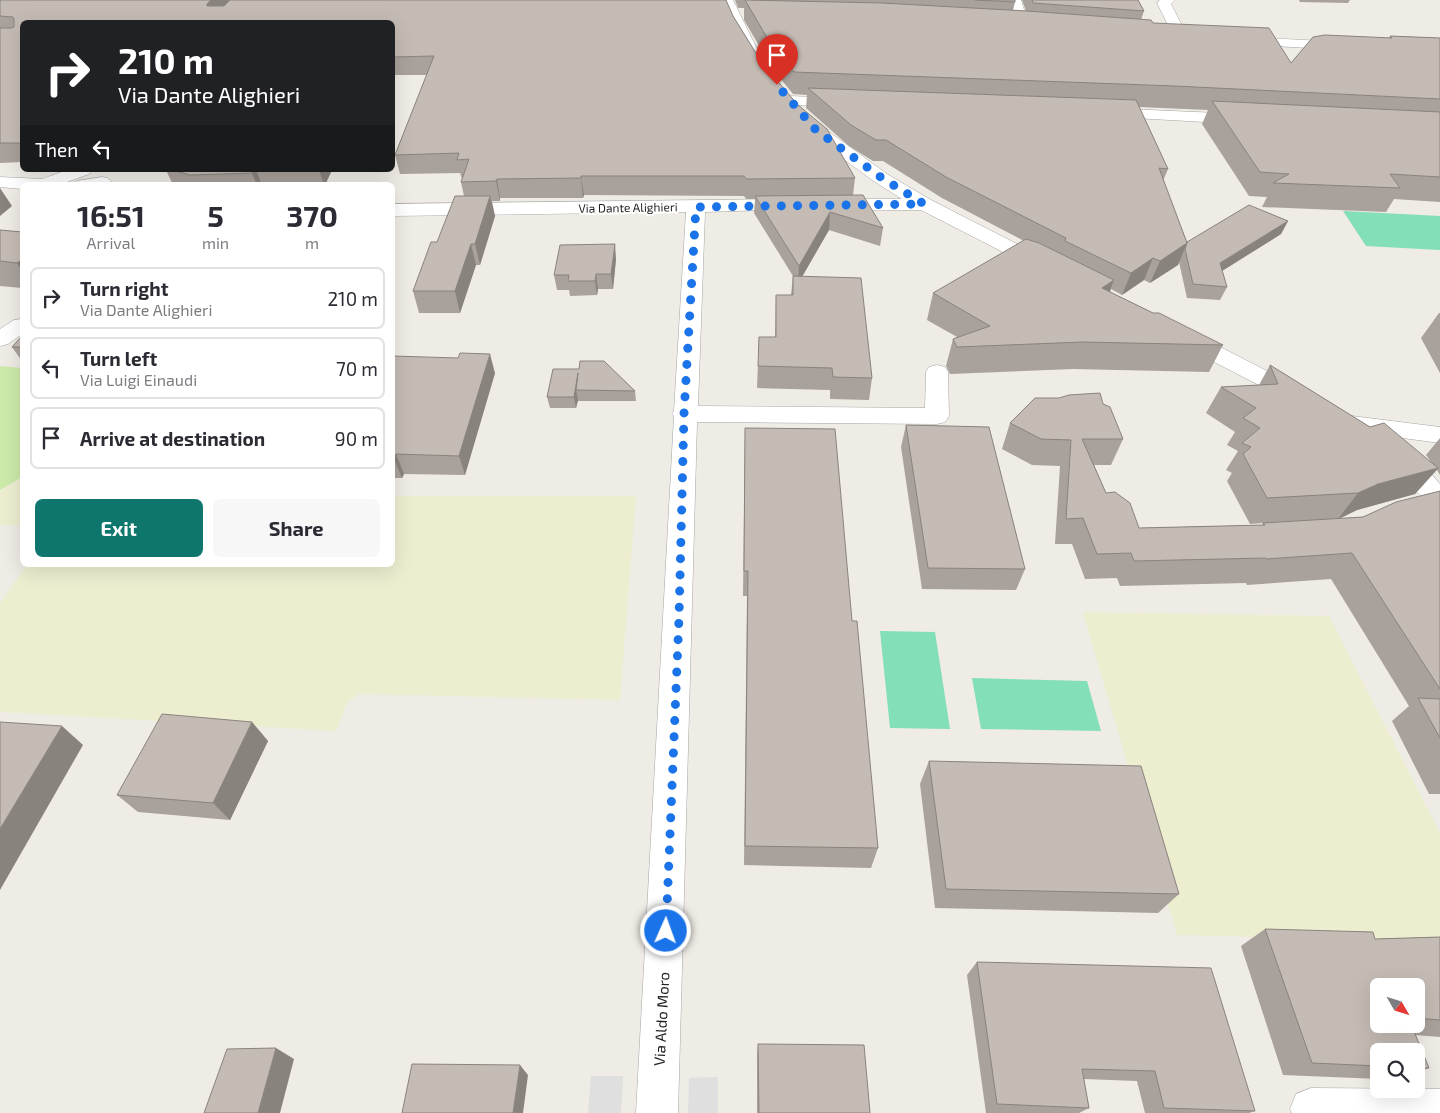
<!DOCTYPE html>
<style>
:root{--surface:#fff;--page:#f7f7f7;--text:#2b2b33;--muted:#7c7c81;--line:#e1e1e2;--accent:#0f766e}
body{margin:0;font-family:"Exo 2",sans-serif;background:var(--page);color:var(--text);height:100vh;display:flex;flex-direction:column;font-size:19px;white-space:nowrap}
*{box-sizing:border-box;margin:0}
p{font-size:16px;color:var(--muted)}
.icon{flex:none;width:28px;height:28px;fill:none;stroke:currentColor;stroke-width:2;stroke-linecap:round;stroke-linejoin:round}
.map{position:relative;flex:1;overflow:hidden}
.drawer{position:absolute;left:20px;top:182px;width:375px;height:385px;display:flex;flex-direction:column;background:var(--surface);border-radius:8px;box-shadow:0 5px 20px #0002}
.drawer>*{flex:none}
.hud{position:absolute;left:20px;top:20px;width:375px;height:152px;border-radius:8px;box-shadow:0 5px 20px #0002;background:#202124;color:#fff;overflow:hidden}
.needle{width:32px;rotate:129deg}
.buttons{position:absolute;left:1370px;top:978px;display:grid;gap:10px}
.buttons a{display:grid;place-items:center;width:55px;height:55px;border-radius:8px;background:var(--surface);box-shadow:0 5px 20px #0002;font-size:25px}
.pin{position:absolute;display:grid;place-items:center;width:42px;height:42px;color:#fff;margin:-51px -21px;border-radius:50% 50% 50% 0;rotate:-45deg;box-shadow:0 0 5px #0007}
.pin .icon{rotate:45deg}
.me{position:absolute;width:55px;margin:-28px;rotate:2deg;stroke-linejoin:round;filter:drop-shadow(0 0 4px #0008)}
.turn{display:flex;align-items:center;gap:18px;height:105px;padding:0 15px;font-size:22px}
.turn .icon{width:65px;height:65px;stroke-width:2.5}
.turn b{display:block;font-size:35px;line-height:42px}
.then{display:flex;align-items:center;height:48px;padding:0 15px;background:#0003;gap:10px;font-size:19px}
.eta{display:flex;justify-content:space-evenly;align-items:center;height:85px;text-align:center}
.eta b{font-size:30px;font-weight:700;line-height:35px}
.primary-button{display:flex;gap:10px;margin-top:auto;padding:10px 15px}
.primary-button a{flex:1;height:58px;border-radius:8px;background:var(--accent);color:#fff;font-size:20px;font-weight:700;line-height:58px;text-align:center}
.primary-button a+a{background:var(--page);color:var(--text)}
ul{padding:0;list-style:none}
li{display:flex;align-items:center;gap:15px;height:62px;margin:0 10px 8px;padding:0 5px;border:2px solid var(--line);border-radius:8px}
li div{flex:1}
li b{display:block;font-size:19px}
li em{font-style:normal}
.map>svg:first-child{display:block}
.farmland{fill:#edeed0}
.grass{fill:#cceaaa}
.pitch{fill:#82dfb7}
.parking{fill:#dfdfdf}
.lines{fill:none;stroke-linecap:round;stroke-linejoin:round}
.minor-casing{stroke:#a6a6a6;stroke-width:1}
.minor{fill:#fff;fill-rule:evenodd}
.wall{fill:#a9a19b;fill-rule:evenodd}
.shaded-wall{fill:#89837e}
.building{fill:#c4bbb4;stroke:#89837e}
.route{stroke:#1a73e8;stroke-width:9;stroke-dasharray:0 16.2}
.labels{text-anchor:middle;stroke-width:4.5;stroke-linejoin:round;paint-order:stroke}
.far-street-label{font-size:12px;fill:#1f1f1f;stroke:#fff}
.street-label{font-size:15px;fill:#1f1f1f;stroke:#fff}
</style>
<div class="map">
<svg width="1440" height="1113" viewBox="0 0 1440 1113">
<rect width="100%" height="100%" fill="#efebe5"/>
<!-- farmland -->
<path class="farmland" d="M22,477V525H0V490Z
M393,496H636L620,700L359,694L348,701L336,731L0,712V603L27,565H392Z
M1083,612L1329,616L1440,833V941L1177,935Z"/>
<!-- grass -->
<path class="grass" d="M0,366L22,368V477L0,490Z"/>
<!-- pitch -->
<path class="pitch" d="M1343,211L1440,216V250L1366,246Z
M880,631L935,632L950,729L890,728Z
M972,678L1087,681L1101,731L981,729Z"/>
<!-- parking -->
<path class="parking" d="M591,1076H623L621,1113H588Z
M718,1077V1113H688L689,1078Z"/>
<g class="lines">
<defs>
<path id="minor" d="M719,0H733L759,53L757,56H747L745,53Z
M1007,0H1021L1029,26L1027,29L1022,30L1015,26Z
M1160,0H1175L1171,4L1188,37L1186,40H1176L1174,37L1157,3Z
M1242,37L1344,42L1349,43L1351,46L1349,49L1344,50L1237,44L1235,41L1237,38Z
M789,96L842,98L848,100L850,103L848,106L842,108L783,104L781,101L783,98Z
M1104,108L1241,114L1247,116L1249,119L1247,122L1241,124L1098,116L1096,113L1098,110Z
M807,116L813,118L821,126L887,174L931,200L1052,262L1055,266L1052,270L1045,272L1038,270L921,210L833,211L826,209L824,205L826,201L833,199H902L875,182L809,134L799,121L801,118Z
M67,170H92L89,174L59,185H22V189L0,187V177L42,179Z
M102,177L108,178L111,182L109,185H74L77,181Z
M792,199L799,201L801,205L799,209L705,212L698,406L925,408L926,372L929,367L937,365L945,367L948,372L949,416L945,422L937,424L697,422L678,1113H636L674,416L672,414L674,411L686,212L392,216V204Z
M22,319V334L8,344L0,346V329L14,320Z
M1185,331L1193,333L1304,390L1308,395L1304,400L1296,403L1288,400L1177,343L1174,338L1177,333Z
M1352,416L1440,427V443L1343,430L1340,424L1343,418Z
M1399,448C1416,453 1428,471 1440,484V509L1431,507L1390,463L1387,457L1390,451Z
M1311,1088L1440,1089V1113H1292L1290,1109L1296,1094Z"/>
</defs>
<!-- minor casing -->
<use href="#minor" class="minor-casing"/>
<!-- minor -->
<use href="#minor" class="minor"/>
</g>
<!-- wall -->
<path class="wall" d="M0,0L733,16L762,63L855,178L853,195L883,228L880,246L829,230L802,276L872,378L869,400L830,399V390L757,388L759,337H775L776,295H791L793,276L754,213L755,199H746L744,196L584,195L583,198H500V201H492L495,216L480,265H476L460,313H419L413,291L437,242L464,196L461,182L462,179L460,173L400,174L395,155L427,75H392V22H22V162L0,163Z
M735,0H1015V2L1013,10L1026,11L1022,0H1138L1144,11L1141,20L1291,63L1389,38L1390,36L1440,38V202L1394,199L1386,212L1262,207L1267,197L1249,196L1202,124L1208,110L1139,107L1168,169L1163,181L1187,242L1288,221L1281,234L1222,271L1227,287L1220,300L1187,298L1179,262L1178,265L1150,283L1144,280L1122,295L1111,289L1110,292L1153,313L1223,345L1209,372L1073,369L950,374L946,366L953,339L957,337L927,320L933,293L1024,241L942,198L883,161H873L849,146L806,108L807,95L793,94L772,68L744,20V8H738Z
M1299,0H1350L1348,3L1300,2Z
M166,170H332L325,185H173Z
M0,230L22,232V288L0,286Z
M616,259L613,289H598L597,295L570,296L569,290H557L554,275Z
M1439,313H1440V373L1421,338Z
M22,336V361L12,347Z
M392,356L495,373L465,475L404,474L402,478H392Z
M1270,365L1370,427L1431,462L1426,455L1440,438V475L1437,470L1415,494L1357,510L1339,519L1363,517L1440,491V794H1429L1392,721L1409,706L1331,579L1247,585L1246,583L1120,586L1117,578L1085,579L1072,544H1055L1060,466L1032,465L1002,449L1010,423L1103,404L1123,439L1111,465H1094L1106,493L1139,528L1262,525L1263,523L1250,524L1227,481L1232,473L1226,470L1238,451L1227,445L1235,432L1206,413L1221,387L1259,385Z
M553,369L635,391L636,401H578V400L576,408H550L547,397Z
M906,425L1025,569L1016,590L922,589L901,447Z
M745,428L852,621L878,848L871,868L744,865L747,596H743Z
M252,722L268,741L230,820L138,812L117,795Z
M929,761L1179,894L1158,913L935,908L920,784Z
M1265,929L1375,939L1440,937V1037L1415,1035L1429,1068L1416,1073V1051H1379V1079L1283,1075L1241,946ZM1416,986V1024H1379Z
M977,962L1255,1111L1249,1113H1145L1137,1081L1084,1079L1089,1108L1079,1113H986L967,975Z
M758,1044L870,1113H757V1055Z"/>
<!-- shaded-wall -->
<path class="shaded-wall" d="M211,0H234L214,21L207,6V4Z
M253,170H256L262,185H257L252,173Z
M319,170H332L325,185H324Z
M581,176L584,195L583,198L581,178Z
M497,179L500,198V201L496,181Z
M0,188L12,206L0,216Z
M490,196L495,216L480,265L475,244Z
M830,212L829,230L798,284L799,266Z
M1288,221L1281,234L1214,276L1220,263Z
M1187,243L1178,265L1150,283L1160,261Z
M471,244L476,265L460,313L455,291Z
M615,244L616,259L613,289L611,274Z
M1153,258L1144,280L1122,295L1131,273Z
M22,260V271L17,263Z
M596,274L598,289L597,295L595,281Z
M1114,280L1104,307L1102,288Z
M490,354L495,373L465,475L459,456Z
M578,373L576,390L578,400L576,408L574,397Z
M396,454L404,474L402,478L394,459Z
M1438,468L1415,494L1357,510L1338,519L1358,493L1378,484Z
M252,722L268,741L230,820L213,803Z
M62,726L83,745L0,890V829Z
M276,1048L294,1059L280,1113H258Z
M520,1065L528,1075L523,1113H513Z"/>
<!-- building -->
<path class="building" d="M0,0H211L207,4V6H224L230,0H726L733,16L762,63L798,105L827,129L855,178L746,179L744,176H581V178L497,179L496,181L461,182L469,159L457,160L459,153L395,155L434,56L392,57V22H22V143H0V28H12L14,27V19L13,17L0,16Z
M745,0L882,3L1027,11L1151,20L1153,23L1269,28L1291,63L1313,37L1325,35L1392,38L1390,36L1440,38V99L1175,86L794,72L772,46Z
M975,0H1015V2Z
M1032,0H1138L1144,11L1033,3Z
M808,88L1136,100L1168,169L1159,168L1187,243L1160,261L1153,258L1131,273L1065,241L1066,238L946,177L886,140H876L851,125Z
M1212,101L1440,112V177L1390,174L1400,188L1273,183L1289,174L1260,172Z
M173,170H253L252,173L190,175Z
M863,195L883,228L830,212L799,266L755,196Z
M455,196H490L475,244H471L455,291H413L431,242H437Z
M1249,205L1288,221L1220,263L1227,287L1193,284L1185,249L1187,243V242Z
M0,230L22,232V260L17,263L0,261Z
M1026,239L1039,243L1114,280L1102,288L1153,313H1159L1223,345L1083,342L957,347L953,339L990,326L933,293Z
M615,244L611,274H596L595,281H568L569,275H554L560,245Z
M793,276L861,278L872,378L833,377L832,368L758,366L759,337H776V295H793Z
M22,336V347H12Z
M460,353L490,354L459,456L396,454L394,459H392V356L458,358Z
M580,361H604L635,391L576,390L578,373L574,397H547L553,369H579Z
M1270,365L1370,427L1384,423L1438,468L1378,484L1358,493L1267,498L1243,454L1251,447L1242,443L1260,428L1243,418L1256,408L1221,387L1278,384Z
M1100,393L1103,404L1110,407L1123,439H1082L1106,493L1115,492L1130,503L1139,528L1265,525L1263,523L1363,517L1396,502L1440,491V689L1352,553L1266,559L1265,558L1134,561L1131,553L1097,554L1083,518L1066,519L1071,440L1041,439L1010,423L1035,398H1059L1069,395Z
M906,425L989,427L1025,569L928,568Z
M745,428L835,429L852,621H857L878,848L745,846L748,571H744Z
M1418,698L1440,699V738Z
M162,714L252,722L213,803L117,795Z
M0,722L62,726L0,829Z
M929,761L1141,766L1179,894L946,889Z
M1265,929L1373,932L1375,939L1440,937V1020L1416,1018V986H1379V1024H1411L1429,1068H1416V1051H1379V1066L1312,1063Z
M977,962L1211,968L1255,1111L1164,1108L1155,1071L1082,1069L1089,1108L997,1104Z
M758,1044L864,1045L870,1113H759Z
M276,1048L258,1113H204L227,1049Z
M412,1064L520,1065L513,1113H402Z"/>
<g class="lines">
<!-- route -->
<path class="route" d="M666,931L679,618L684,414L696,207L924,204L882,178L816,130L777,85"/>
</g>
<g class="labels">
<!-- far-street labels -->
<g class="far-street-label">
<text transform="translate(628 208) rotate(-1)" y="4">Via Dante Alighieri</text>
</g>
<!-- street labels -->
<g class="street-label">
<text transform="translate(662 1019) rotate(-87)" y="5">Via Aldo Moro</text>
</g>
</g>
</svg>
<div class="buttons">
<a><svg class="needle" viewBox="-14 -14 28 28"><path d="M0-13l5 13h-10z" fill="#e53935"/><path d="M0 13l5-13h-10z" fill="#7c7c81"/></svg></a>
<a><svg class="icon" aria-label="search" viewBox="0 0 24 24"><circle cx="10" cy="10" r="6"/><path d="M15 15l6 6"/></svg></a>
</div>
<div class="pin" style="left:777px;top:85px;background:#d93025"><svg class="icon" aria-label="arrive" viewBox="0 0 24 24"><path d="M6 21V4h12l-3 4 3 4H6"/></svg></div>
<svg class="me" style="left:666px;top:931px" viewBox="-20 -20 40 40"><circle r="17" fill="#1a73e8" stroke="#fff" stroke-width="3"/><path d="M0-11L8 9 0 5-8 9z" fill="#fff"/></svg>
<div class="hud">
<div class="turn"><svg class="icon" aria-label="right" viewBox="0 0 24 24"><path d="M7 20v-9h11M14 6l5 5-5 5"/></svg><div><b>210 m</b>Via Dante Alighieri</div></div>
<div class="then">Then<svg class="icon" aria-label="left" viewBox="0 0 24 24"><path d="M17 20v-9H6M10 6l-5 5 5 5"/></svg></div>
</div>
<section class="drawer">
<div class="eta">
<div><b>16:51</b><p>Arrival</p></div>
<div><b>5</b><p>min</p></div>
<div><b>370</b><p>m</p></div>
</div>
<ul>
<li><svg class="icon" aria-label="right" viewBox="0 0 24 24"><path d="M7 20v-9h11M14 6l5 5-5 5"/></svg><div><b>Turn right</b><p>Via Dante Alighieri</p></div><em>210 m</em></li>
<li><svg class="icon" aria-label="left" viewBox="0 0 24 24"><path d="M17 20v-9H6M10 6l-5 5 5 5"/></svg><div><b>Turn left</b><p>Via Luigi Einaudi</p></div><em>70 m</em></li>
<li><svg class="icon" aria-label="arrive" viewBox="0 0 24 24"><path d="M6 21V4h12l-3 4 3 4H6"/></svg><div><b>Arrive at destination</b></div><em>90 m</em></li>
</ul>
<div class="primary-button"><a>Exit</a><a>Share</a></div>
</section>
</div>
